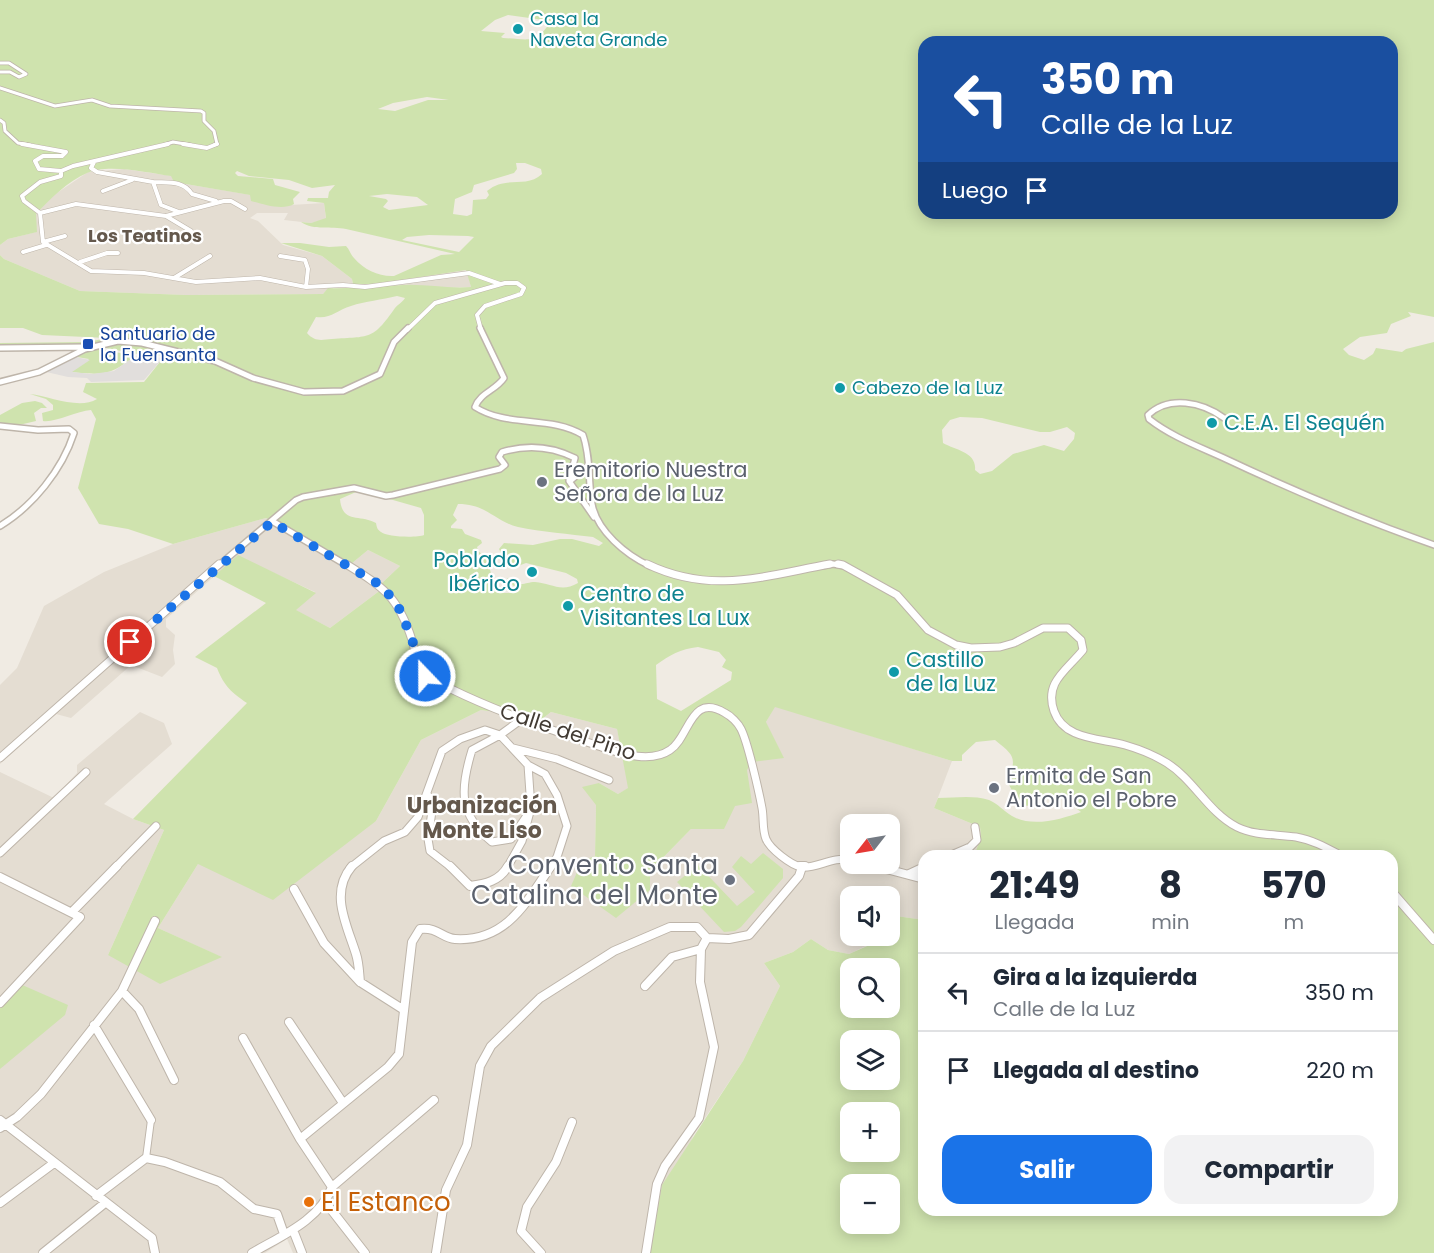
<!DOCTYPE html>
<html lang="es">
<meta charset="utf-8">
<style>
:root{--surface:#fff;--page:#f2f2f3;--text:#1f2937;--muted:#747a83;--line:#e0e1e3;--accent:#1a73e8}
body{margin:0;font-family:Poppins,sans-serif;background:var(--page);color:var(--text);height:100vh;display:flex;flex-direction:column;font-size:22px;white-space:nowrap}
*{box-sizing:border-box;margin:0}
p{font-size:20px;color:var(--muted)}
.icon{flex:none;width:33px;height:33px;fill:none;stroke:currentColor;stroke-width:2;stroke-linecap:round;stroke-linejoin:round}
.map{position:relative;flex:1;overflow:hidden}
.details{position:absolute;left:918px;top:850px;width:480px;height:366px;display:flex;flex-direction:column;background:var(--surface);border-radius:18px;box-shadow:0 3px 15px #0003}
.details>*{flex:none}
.banner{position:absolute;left:918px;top:36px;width:480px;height:183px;border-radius:18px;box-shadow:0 3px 15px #0003;background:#1a4fa0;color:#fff;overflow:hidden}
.needle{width:39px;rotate:239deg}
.buttons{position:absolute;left:840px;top:814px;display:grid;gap:12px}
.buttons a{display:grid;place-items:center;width:60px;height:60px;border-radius:12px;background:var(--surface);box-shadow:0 3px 15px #0003;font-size:30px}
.pin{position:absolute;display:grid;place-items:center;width:51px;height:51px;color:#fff;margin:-26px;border:3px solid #fff;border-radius:50%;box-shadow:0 2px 6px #0007}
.me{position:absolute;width:66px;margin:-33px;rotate:338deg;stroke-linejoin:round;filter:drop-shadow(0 0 4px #0008)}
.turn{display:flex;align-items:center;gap:21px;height:126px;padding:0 24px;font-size:27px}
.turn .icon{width:78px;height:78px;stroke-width:2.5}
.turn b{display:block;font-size:42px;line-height:51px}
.then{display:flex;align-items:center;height:57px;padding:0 24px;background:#0003;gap:12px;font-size:22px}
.eta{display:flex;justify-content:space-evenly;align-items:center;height:102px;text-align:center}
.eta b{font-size:36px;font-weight:700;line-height:42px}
.button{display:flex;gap:12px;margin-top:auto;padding:12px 24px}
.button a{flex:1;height:69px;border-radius:18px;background:var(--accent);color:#fff;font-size:24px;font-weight:700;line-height:69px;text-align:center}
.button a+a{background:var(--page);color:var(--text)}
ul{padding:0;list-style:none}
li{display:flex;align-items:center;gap:18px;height:78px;padding:0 24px;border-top:2px solid var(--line)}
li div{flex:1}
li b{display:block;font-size:22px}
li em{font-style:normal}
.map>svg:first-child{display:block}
.residential{fill:#e4ddd2;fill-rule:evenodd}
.green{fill:#cfe3ae;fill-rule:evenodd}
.parking{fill:#e1dedc}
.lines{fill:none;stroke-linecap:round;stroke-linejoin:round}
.pedestrian-casing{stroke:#beb5aa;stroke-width:8}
.minor-far4-casing{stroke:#beb5aa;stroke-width:4.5}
.minor-far3-casing{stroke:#beb5aa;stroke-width:5}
.minor-far2-casing{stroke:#beb5aa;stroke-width:8}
.minor-far1-casing{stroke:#beb5aa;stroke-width:9}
.minor-casing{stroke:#beb5aa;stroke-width:10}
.pedestrian{stroke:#fff;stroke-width:6}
.minor-far4{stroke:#fff;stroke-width:3}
.minor-far3{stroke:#fff;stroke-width:4}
.minor-far2{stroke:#fff;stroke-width:5}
.minor-far1{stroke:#fff;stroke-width:7}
.minor{stroke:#fff;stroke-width:8}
.route{stroke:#1a73e8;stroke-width:10;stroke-dasharray:0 18}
.culture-dot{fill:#0f9aa8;stroke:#fff;stroke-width:2}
.transit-dot{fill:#1a4fb4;stroke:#fff;stroke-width:2}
.worship-dot{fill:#6b7280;stroke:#fff;stroke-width:2}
.food-dot{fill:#e8710a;stroke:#fff;stroke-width:2}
.labels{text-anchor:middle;stroke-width:4.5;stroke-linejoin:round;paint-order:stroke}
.far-culture-label{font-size:18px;fill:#0d838f;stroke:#fff;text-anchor:start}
.far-neighbourhood-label{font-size:18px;font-weight:bold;fill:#64584c;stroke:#fff}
.far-transit-label{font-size:18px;fill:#164399;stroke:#fff;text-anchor:start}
.culture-label{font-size:21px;fill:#0d838f;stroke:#fff;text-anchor:start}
.worship-label{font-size:21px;fill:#5b616d;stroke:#fff;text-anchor:start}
.street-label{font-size:21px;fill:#423b34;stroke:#fff}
.neighbourhood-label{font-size:22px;font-weight:bold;fill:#64584c;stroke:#fff}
.near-worship-label{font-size:26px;fill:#5b616d;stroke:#fff;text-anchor:end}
.near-food-label{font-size:26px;fill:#c56008;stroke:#fff;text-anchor:start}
</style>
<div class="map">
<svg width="1434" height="1253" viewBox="0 0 1434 1253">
<rect width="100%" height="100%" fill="#f0ebe3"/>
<!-- residential -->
<path class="residential" d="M124,169L172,176L174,182L251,195L274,206L324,203L326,219L311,223L284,220L288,213H257L250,218L258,221L283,245L322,256L352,279L353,284L467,270L471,287L436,288L407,285L369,289L329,288L323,294L186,295L80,291L4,259L0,255V245L8,239L36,232V214L51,197L88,172Z
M266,518L351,564L368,550L400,566L382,583V589L330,628L295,610L315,592L237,556L166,619V627L175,635L173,650L175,664L162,677L131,665L71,718L56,714L0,764V685L17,668L44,606L104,572L173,544Z
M775,706L952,761L934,808L980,827L981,837L974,856H924V920L896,916L890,930V897H850V936L885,937L849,954L828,950L811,939L793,952L764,963L780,986L743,1061L693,1136L650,1253H293L287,1239L265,1253H0V772L54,798L77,773V765L140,712L164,723L172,744L104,804L133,819L164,830L108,955L221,957L158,928L198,864L376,821L421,740L481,710L542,719L551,712L617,729L629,788L618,794L599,783L596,805L595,857L650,871L691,829H723L766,722ZM850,825H890V864H850Z"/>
<!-- green -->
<path class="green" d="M0,0H1434V317L1408,312L1411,316L1391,324L1387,333L1360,337L1343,349L1349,355L1364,360L1373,354L1376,348L1402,352L1406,349L1434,342V1253H650L662,1185L743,1061L780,986L764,963L793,952L811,939L828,950L849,954L890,936V930L896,916L924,920V1210H1392V856H974L981,837L980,827L934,808L938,798C956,798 972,795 989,800C997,803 1005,812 1012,816C1032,828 1062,819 1081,812L1060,796L1045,797L1027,806L1015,796L1008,783C1016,757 1016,757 995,740L976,742L962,755V761H952L775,707L766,722L784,758L752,762L747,770L752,803L735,806L724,829H691L650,871V890L616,918L571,886L582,861L595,856L596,805L582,787L599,783L618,794L628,788L617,729L551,712L542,719L481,710L421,740L376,821L273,900L198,864L158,928L222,957L160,984L108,955L164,830L133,819L247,703C232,693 224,686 217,668L195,657L266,603L214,576L238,555L316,593L296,610L330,628L382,589V583L400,566L368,550L351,564L266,518L173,544L128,529L99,524L78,488L96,419L91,410C76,411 55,423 43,421L42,413L53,410V405L46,399L30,394C49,396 79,410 97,399L83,392L86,383L144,382L163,358V356L141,352L136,354L101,347L124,343L166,351L170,348L114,339L91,344L0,346V343L87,342L108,338L42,335L23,328H0V255L4,259L80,291L186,295L323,294L328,288C354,289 379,286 404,285C426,284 449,289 471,287L466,270L375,284H353L352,279L322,256L281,243H300L329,247L346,246C350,250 350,254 354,258C364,270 380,277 394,276L441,255L455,254L346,229C331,226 314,231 301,222L311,223L326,218L324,203L307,201L308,198H328L329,192L335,185L312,188L289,180L249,176L237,171L235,173L238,176L273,179L275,185L300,192L293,199L294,204C282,211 263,204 251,201L250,195L174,182L171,176C149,173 108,163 87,173C68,181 50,199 36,214L37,232L8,239L0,245ZM508,15L551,21C536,45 529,39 503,38L501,37L505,33L481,31L495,20ZM924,42H1392V213H924ZM427,97L449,100H428L395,111L378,109L393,103ZM516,163H525L541,169L542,174C526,189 506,175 487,191L489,195L486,199L473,200L472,214L467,216L453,214L455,199L472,192L474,185L514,173L517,169ZM387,194L417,197L428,205L389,210L383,207L388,201L386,199L369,196ZM429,235L468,236L474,237L459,252L402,240L407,237ZM397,296L405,298C402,303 398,304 395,308C372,341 370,336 332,339C321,340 315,342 307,333L316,317C331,319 337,310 351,306C365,301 382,300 397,296ZM960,417L982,418L1040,432H1050L1067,427L1075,433L1074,439L1064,451L1044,445L1013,454L992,471L980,474L975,470C977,452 955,450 943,443L942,430L950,420ZM356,492H365L421,508L424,515V535C417,538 386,537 381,532C377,529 377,528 376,523C360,514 342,524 340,499ZM458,504C487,504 494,521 518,527C541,532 570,534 593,537L603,543L599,546L572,539H560L533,545L504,543L499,549L510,569L526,563L566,573L577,579L578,583C561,593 551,583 535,582C529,582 526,584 521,584L512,578H507L518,591L513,593H497C491,579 491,559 478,551L477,547L482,543L481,540L465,534L462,529L451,528V526L457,520L453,515ZM698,647L719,652L726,660L722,667L732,672L731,680L681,711L657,699L656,665C670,655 680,649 698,647ZM850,969H890V1008H850ZM850,1041H890V1080H850ZM850,1113H890V1152H850ZM850,1185H890V1224H850Z
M90,347L135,356C109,376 104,375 71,372L89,359L71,356Z
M35,401L42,403L47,408H41L34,413L36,421L19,425H0V415L22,403Z
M763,853L783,869V878L741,927L735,931L724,932L677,882L698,865L737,906L755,892L732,867L741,856L751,864Z
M20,984L68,1005L65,1015L0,1069V1005Z"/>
<!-- parking -->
<path class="parking" d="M71,356L90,360L72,372L92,374L114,371L135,356L163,358L144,380L91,382L87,378L68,377L42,371Z"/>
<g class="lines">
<defs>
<path id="pedestrian" d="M146,1158L151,1120"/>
<path id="minor-far4" d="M0,63H9L26,74L19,77L10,72H0
M0,88L55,106L92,100L110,106L201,111L204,113V121L214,131L217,144L214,145
M0,120L4,123L5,131L18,143L30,145
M164,145L173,142L191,145"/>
<path id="minor-far3" d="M22,144L66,152L62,156H43L35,161L39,169L61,171
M183,144L207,148L217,144
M94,162L91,168L97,172L153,182L161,205L179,212
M153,182C168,183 183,180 192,194L216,201
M103,191L132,180
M40,213L24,201L22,196L40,182L61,176V171L73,166L168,144
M40,213L43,242L91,271L144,273L196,282L260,278L306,287L343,285L365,287L469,273L500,284
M40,213L76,204L166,216L224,201H231L245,209
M166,216L191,231L194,236L191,239
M43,242L65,236
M23,252L46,245
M280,256L305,260L308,269L306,287
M80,262L107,253H118
M174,278L210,256
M407,330L435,303L505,283H517L524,288L521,294L485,306L477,315L481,330"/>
<path id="minor-far2" d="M480,328L504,378C496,390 480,393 475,407C508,428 550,415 583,435C591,458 588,481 592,504C597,531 626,555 650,566
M0,348L86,347
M0,382L39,372L85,349L118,341L142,343L215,361L253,378L304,392L343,391L380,374L394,342L408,328
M1224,418C1202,402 1169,395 1148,415L1149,419C1172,437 1200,447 1226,459C1294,491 1363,520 1434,545
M0,426L38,430L69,429L74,433C62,470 33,506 0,526
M570,481L588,466
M272,521L348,566
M218,566L296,500L303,497L354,488L386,496L393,495L500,469L505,465L499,457L502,452C528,444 551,446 575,458L569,481L594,517
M821,566L833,564L845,566"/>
<path id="minor-far1" d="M346,564C383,587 398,596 412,640C416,651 415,665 423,674C430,681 443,685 451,689C500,713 552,730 604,748C623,754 651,763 670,750C690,737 690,692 725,713C731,716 738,723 741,729C748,743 759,792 762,808C764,819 762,829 766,839C770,849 791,865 801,867C817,869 832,856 850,860
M647,564C712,595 764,576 830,564
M838,564L843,565L897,595L928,630L956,645L971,648L1000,647L1014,643L1043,628H1068L1081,640L1083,650C1067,670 1044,682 1054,711C1064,740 1100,738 1125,745C1139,749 1154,755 1167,763C1194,780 1208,812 1237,827C1255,836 1276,834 1296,837C1313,840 1327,848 1342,856
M522,719L500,735L472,750C460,789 458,814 492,842L511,839L528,814
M513,748L557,759L609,780
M0,758L219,564
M427,793L432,811L428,839L430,851L452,868
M0,853L86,772
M949,856L970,847L977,840L975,827
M866,864L881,868
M115,868L156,826
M350,868L384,841L405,832L418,817L442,751L460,739L485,730L500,735L528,765L545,774L557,795L567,826L557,857L550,868
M507,868L522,841L531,808L528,765"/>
<path id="minor" d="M352,866C329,893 347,925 356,954C359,963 359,973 360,982L404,1010
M450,866L470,886C485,884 500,881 508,866
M800,866H805
M875,866L924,879
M909,874L924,867
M0,877L80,917L0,1003
M294,889L324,943L360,982
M1392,892L1434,940
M72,912L117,866
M645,986L672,957L701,949
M122,991L139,1009L174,1080
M289,1022L343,1103
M94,1025L151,1120
M243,1038L300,1139L332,1187
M0,1120L152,1238L155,1253
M0,1128L17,1117L41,1094L122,991L155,921
M300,1139L388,1067L399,1054L412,942L420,929C438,927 442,938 455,939C506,942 526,903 551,866
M96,1196L146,1158L165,1162L220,1182L254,1209L277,1214L284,1234
M0,1203L54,1163
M326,1203L365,1253
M293,1230L302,1253
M43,1253L105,1203
M252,1253C281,1236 320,1220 332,1187L434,1100
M436,1253L446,1190L467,1145L480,1066L491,1046L540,998L614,951L670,927H697L707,938L729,939L749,935L799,876L802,867
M541,1253L521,1231L527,1207L556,1162L572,1122
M646,1253L657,1184L665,1166L699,1118L714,1047L700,982L701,949L707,938"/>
</defs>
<!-- pedestrian casing -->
<use href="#pedestrian" class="pedestrian-casing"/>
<!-- minor-far4 casing -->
<use href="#minor-far4" class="minor-far4-casing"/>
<!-- minor-far3 casing -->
<use href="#minor-far3" class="minor-far3-casing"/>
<!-- minor-far2 casing -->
<use href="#minor-far2" class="minor-far2-casing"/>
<!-- minor-far1 casing -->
<use href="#minor-far1" class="minor-far1-casing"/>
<!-- minor casing -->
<use href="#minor" class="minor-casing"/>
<!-- pedestrian -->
<use href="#pedestrian" class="pedestrian"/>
<!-- minor-far4 -->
<use href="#minor-far4" class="minor-far4"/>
<!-- minor-far3 -->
<use href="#minor-far3" class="minor-far3"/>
<!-- minor-far2 -->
<use href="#minor-far2" class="minor-far2"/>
<!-- minor-far1 -->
<use href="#minor-far1" class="minor-far1"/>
<!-- minor -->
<use href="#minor" class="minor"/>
</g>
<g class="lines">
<!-- route -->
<path class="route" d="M130,642L272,522L382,586L398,606L412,639L419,668L425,676"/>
</g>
<!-- markers -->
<g class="culture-dot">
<circle cx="518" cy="29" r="6"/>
<circle cx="840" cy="388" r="6"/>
<circle cx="1212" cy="423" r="6"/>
<circle cx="532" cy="572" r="6"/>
<circle cx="568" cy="606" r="6"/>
<circle cx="894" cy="672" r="6"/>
</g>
<rect class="transit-dot" x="82" y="338" width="12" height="12" rx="3"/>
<g class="worship-dot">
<circle cx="542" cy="482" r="6"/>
<circle cx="994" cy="788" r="6"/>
<circle cx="730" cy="880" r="6"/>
</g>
<circle class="food-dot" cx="309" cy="1202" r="6"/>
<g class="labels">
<!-- far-culture labels -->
<g class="far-culture-label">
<text x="530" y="25">Casa la<tspan x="530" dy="21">Naveta Grande</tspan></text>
<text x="852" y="394">Cabezo de la Luz</text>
</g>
<!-- far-neighbourhood labels -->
<g class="far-neighbourhood-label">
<text x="145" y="242">Los Teatinos</text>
</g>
<!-- far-transit labels -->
<g class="far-transit-label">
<text x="100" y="340">Santuario de<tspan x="100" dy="21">la Fuensanta</tspan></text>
</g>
<!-- culture labels -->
<g class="culture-label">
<text x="1224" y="430">C.E.A. El Sequén</text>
<text x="520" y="567" text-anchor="end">Poblado<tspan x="520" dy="24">Ibérico</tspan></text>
<text x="580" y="601">Centro de<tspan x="580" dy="24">Visitantes La Lux</tspan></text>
<text x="906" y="667">Castillo<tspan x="906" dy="24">de la Luz</tspan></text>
</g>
<!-- worship labels -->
<g class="worship-label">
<text x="554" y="477">Eremitorio Nuestra<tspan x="554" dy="24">Señora de la Luz</tspan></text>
<text x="1006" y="783">Ermita de San<tspan x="1006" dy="24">Antonio el Pobre</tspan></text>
</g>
<!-- street labels -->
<g class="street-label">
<text transform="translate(568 732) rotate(18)" y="7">Calle del Pino</text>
</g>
<!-- neighbourhood labels -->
<g class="neighbourhood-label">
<text x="482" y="813">Urbanización<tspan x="482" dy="25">Monte Liso</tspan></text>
</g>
<!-- near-worship labels -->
<g class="near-worship-label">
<text x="718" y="874">Convento Santa<tspan x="718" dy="30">Catalina del Monte</tspan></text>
</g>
<!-- near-food labels -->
<g class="near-food-label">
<text x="321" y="1211">El Estanco</text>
</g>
</g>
</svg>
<div class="buttons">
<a><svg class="needle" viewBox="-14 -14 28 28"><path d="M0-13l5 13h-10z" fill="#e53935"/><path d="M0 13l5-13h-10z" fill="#747a83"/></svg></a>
<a><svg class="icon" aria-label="sound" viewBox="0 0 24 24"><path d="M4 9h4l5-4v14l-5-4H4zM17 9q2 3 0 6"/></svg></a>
<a><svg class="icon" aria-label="search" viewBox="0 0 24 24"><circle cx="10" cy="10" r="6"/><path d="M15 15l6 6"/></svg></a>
<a><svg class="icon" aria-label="layers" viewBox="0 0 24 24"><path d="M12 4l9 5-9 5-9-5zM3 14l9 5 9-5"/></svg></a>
<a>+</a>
<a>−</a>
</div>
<div class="pin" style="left:130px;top:642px;background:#d93025"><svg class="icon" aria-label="arrive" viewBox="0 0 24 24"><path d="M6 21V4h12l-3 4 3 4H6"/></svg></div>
<svg class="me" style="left:425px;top:676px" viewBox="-20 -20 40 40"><circle r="17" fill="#1a73e8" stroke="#fff" stroke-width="3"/><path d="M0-11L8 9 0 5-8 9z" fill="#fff"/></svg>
<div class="banner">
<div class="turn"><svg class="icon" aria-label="left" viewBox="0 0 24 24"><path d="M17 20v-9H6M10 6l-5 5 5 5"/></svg><div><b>350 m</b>Calle de la Luz</div></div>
<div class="then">Luego<svg class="icon" aria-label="arrive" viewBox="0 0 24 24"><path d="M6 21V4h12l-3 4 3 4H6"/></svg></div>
</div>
<section class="details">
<div class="eta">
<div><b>21:49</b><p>Llegada</p></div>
<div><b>8</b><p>min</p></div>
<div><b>570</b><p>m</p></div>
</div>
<ul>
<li><svg class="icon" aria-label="left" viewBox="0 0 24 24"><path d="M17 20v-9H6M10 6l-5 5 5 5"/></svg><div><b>Gira a la izquierda</b><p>Calle de la Luz</p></div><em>350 m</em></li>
<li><svg class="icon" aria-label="arrive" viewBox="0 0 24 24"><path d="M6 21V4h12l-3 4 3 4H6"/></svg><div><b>Llegada al destino</b></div><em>220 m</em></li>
</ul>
<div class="button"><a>Salir</a><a>Compartir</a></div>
</section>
</div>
